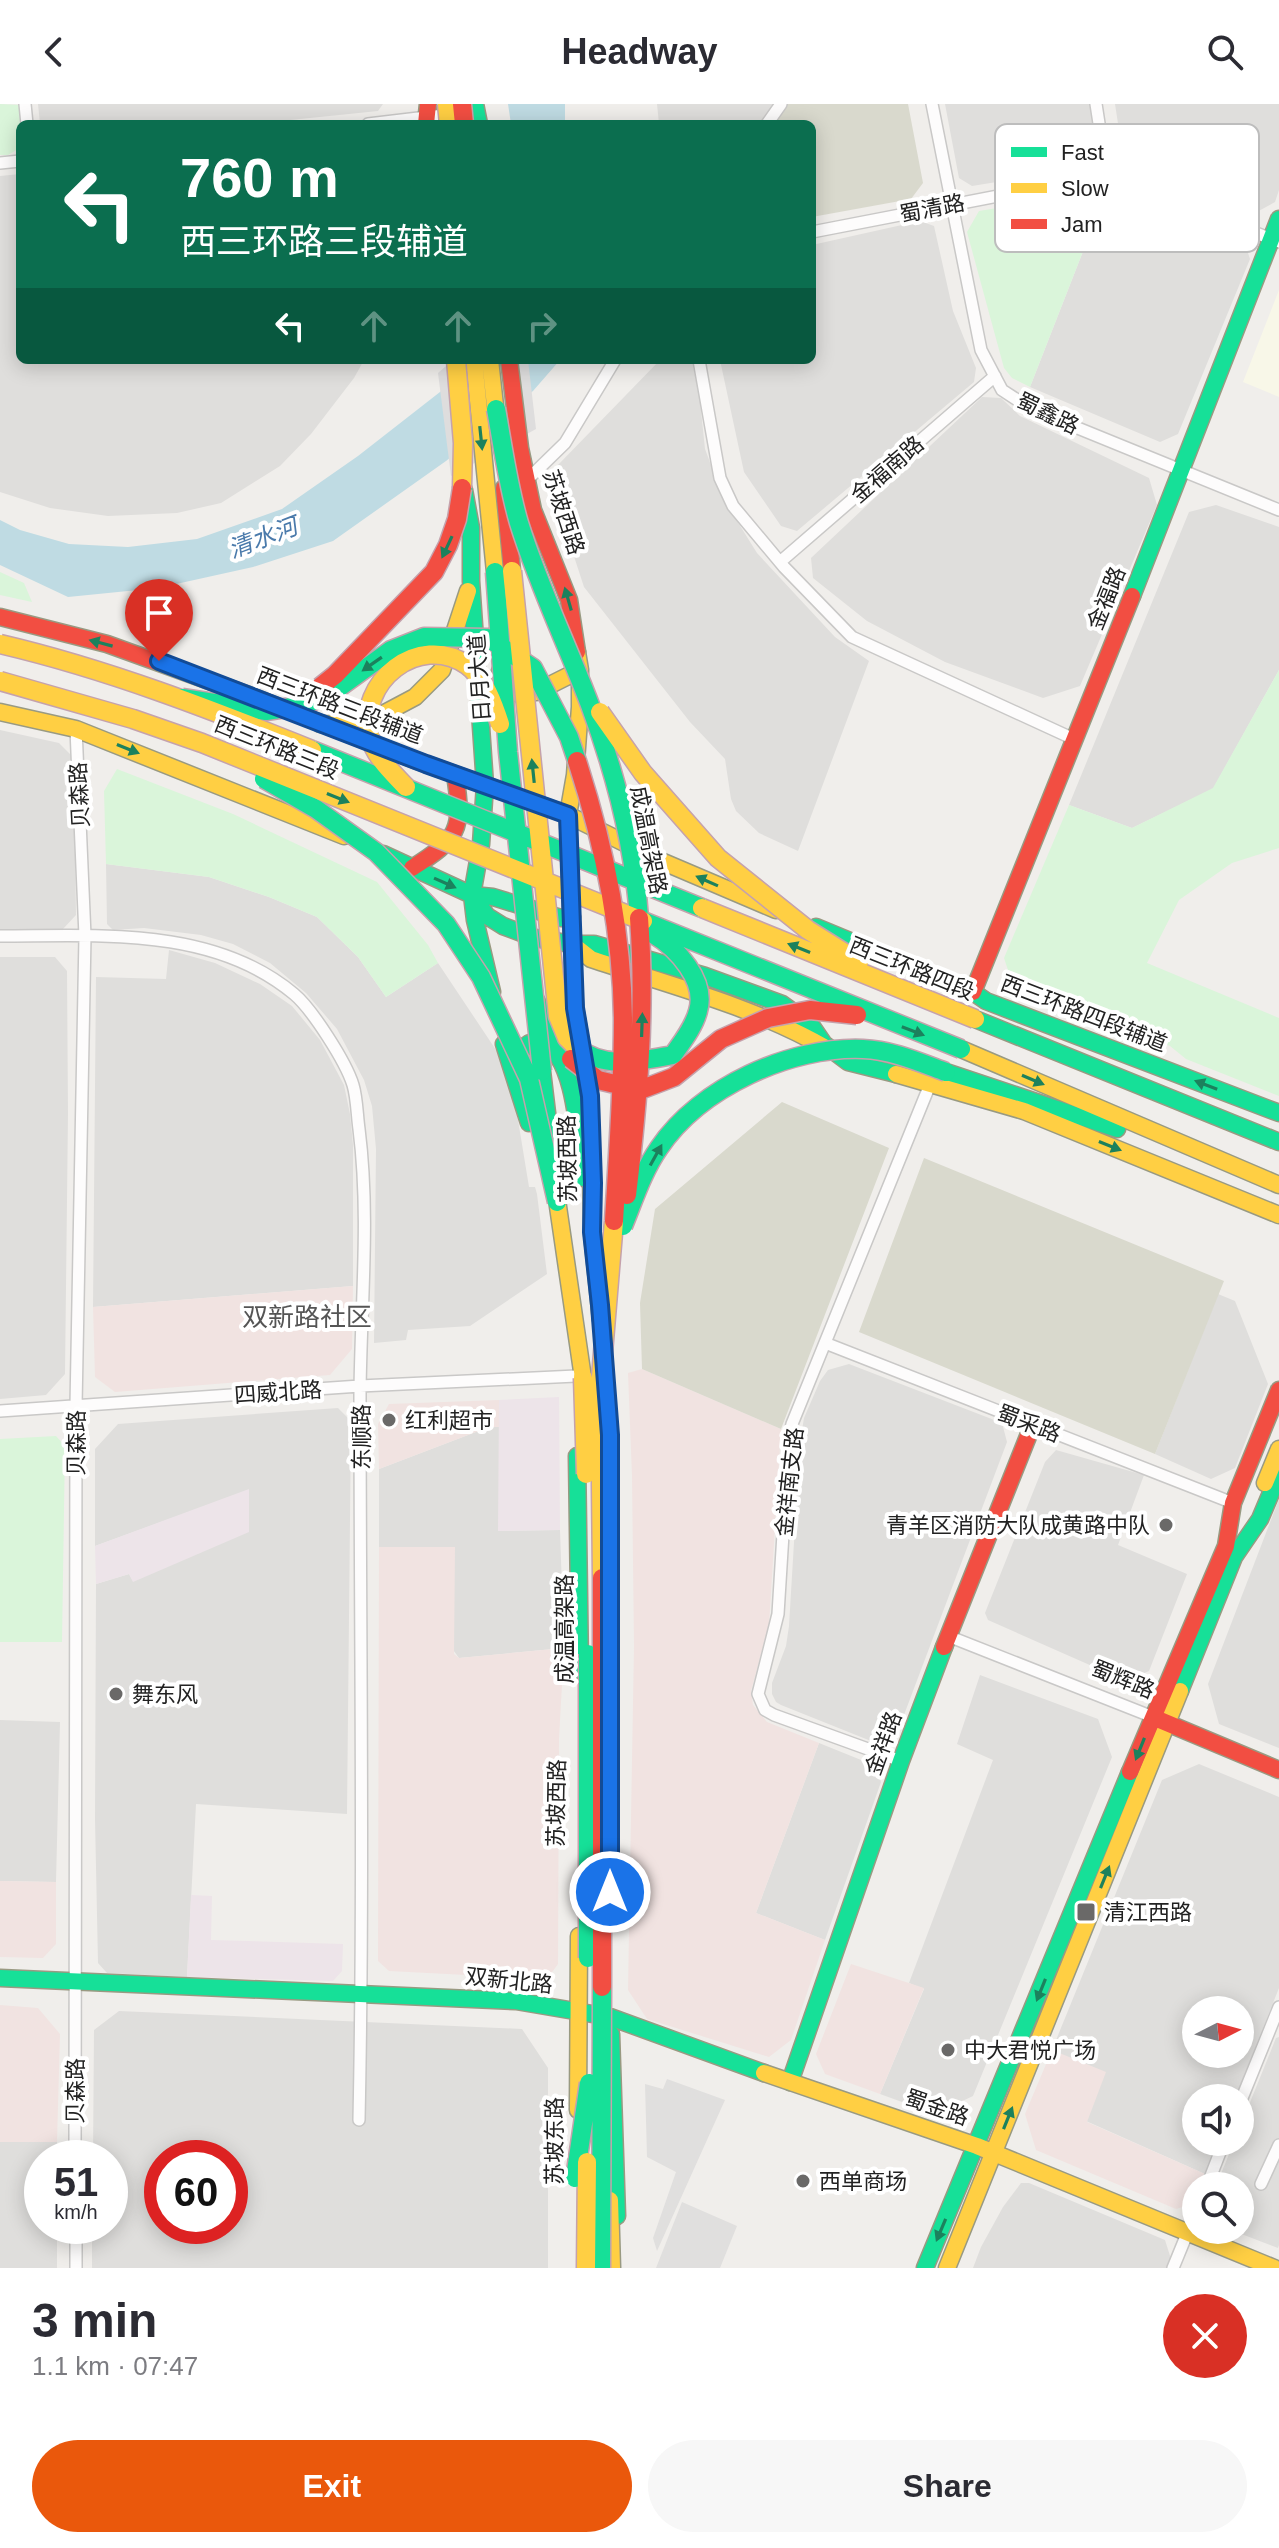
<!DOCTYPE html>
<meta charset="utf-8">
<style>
:root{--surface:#fff;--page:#f7f7f7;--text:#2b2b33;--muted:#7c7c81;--accent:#ea580c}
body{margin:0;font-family:Helvetica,"Noto Sans SC",sans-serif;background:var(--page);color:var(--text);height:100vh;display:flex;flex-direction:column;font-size:30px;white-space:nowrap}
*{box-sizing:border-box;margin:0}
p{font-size:26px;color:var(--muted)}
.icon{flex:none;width:44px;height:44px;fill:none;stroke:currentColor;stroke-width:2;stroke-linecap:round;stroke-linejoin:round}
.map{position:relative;height:2164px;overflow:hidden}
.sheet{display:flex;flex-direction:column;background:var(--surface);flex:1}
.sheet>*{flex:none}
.guide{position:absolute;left:16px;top:16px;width:800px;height:244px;border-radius:12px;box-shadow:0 4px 20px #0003;background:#0b6e4f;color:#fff;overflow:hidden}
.needle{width:52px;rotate:84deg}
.buttons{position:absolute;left:1182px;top:1892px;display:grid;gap:16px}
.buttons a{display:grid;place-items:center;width:72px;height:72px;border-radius:50%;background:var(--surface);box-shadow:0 4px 20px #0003;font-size:40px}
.speed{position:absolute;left:24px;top:2036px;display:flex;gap:16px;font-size:40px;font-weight:700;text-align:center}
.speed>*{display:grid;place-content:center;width:104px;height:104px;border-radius:50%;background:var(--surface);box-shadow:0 4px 20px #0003;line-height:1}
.speed small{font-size:20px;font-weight:400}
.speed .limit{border:12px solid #d22;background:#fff;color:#111}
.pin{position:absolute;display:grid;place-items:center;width:68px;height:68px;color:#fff;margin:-82px -34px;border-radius:50% 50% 50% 0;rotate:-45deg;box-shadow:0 0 8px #0007}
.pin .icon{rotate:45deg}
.me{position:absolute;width:88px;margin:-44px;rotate:0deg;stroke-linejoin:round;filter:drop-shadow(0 0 6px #0008)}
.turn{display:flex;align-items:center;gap:28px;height:168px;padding:0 32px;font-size:36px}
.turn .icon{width:104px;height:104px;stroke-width:2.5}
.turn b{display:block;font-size:56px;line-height:68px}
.lanes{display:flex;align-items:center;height:76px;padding:0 32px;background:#0003;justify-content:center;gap:40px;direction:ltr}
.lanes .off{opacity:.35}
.round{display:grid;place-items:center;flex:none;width:84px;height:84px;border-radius:42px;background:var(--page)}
.headline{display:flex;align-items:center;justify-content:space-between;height:136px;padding:0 32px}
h1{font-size:48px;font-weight:600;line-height:60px}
.action{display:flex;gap:16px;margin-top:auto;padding:16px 32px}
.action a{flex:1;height:92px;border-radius:48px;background:var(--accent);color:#fff;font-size:32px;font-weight:600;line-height:92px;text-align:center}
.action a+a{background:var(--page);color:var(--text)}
header{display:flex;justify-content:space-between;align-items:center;height:104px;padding:0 32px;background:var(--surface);font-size:36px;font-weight:600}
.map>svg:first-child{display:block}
.residential{fill:#dfdedc;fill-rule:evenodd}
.commercial{fill:#f1e3e1}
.industrial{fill:#ede4e9}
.education{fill:#f8f7e8}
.construction{fill:#d9d9cd}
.park{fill:#daf5da}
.parking{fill:#e0dfde}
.water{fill:#bfdbe3}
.pier{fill:#dedddd}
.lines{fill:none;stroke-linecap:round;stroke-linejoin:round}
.street-casing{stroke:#c9c8c7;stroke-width:14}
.fast-casing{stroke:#999a82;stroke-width:19}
.slow-casing{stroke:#999a82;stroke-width:19}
.jam-casing{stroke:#999a82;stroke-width:19}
.street{stroke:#fdfcfc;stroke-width:11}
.fast{stroke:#16e098;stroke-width:16}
.slow{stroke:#ffcf43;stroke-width:16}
.jam{stroke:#f24e42;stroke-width:16}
.fast-bridge-casing{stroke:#c5a2ac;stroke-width:21;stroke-linecap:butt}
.slow-bridge-casing{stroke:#c5a2ac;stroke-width:21;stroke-linecap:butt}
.jam-bridge-casing{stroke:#c5a2ac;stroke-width:21;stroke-linecap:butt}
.fast-bridge{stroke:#16e098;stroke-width:18}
.slow-bridge{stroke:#ffcf43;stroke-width:18}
.jam-bridge{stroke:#f24e42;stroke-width:18}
.oneway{fill:#1c815d}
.route-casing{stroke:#114b97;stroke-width:20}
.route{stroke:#1a73e8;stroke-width:14}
.poi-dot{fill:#6a6968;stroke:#fff;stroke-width:3}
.labels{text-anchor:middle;stroke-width:8;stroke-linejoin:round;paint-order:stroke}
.street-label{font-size:22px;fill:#222;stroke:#fff}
.poi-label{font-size:22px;fill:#222;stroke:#fff;text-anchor:start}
.water-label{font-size:24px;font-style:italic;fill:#4a7aab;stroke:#fff}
.quarter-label{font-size:26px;fill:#555;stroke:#fff}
.key{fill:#fff;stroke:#bdbdbd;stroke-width:2}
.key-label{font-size:22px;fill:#222}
</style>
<header><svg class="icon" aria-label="back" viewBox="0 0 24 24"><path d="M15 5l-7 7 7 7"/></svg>Headway<svg class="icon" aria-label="search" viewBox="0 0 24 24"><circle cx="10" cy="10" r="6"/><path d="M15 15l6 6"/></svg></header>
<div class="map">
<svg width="1279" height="2164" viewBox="0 0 1279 2164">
<rect width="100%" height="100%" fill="#f0eeeb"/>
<!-- residential -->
<path class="residential" d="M38,0H383L378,7L251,20H40Z
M657,0H774L759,20H659Z
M945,0H1091L1099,48L1095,62L972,82L959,74Z
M1115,0H1279V86L1275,98L1255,109L1147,71L1121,39Z
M20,70V256H364L354,274L311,330L280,362L221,399L177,409L108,412L50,404L0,388V72Z
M1120,85L1242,131L1250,155L1178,330L1160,338L1030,283L1107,86Z
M920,117L934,122L953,207L976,264L974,278L797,427L781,422L744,368L720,256H812V141Z
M660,256H692L700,297L705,345L724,396L757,449L835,533L869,557L798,747L759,729L736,707L731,695L725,655L690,618L584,483L549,376L557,362Z
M982,293L1001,294L1020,312L1149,374L1157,401L1080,582L1043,594L945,558L867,517L813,474L811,454Z
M1216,401L1279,423V566L1213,685L1132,724L1069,701L1189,408Z
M0,626L59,639L74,654L76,811L63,825H0Z
M106,760L209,773L269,793L317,813L358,853L386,893L438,859L510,967L529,1083H535L537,1090L547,1170L470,1222L408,1226L406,1236L374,1239L376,1045L372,1002L364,976L337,925L306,889L270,859L233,840L201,831L144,824L113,826L107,820Z
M169,846L215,859L260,880L292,902L320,936L344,981L350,1010L353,1041V1182L93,1203L96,873L166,875Z
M0,853H55L67,867L68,1009L65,1270L46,1291L0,1295Z
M1218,1190L1235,1197L1268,1280L1235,1364L1211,1375L1155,1350Z
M849,1260L1002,1319L1007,1338L893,1640L881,1641L781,1601L776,1598L772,1590V1579L786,1542L789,1522L800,1338L804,1314L820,1277L828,1266Z
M338,1304L351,1317L347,1710L196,1700L187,1873L107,1869L98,1859L95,1715L96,1480L129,1470L133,1477L249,1386L95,1442V1345L118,1320Z
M489,1323H499V1427L560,1426L564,1544L459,1554L379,1443V1365Z
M1056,1346L1144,1371L1118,1441L1187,1470L1149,1567L1126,1577L988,1516L985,1509L1045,1358Z
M1279,1395V1644L1219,1620L1208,1580Z
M980,1571L1098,1615L1112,1653L973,1992L935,2010L880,1990L924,1885L909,1879L993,1656L957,1640Z
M0,1616L60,1618L56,1778L0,1777Z
M819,1639L876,1662L881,1678L825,1836L756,1809Z
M1199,1660L1279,1693V1884L1235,1994H1196V2038H1217L1205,2070L1086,2017L1052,1946L1162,1676ZM1196,1906H1240V1950H1196Z
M119,1907L522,1925L548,1964V2164H92V2122H110V2054H93L94,1926ZM162,2054H230V2122H162Z
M1279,1933V2141L1278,2144L1231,2126H1240V2082H1216L1234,2038H1240V2023L1276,1934Z
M0,2038H57V2054H42V2122H57V2164H0Z
M1021,2079H1029L1165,2136L1171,2155L1167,2164H973L981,2143L1003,2103Z"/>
<!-- commercial -->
<path class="commercial" d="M353,1182L352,1245L330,1271L115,1288L95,1273L93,1203Z
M642,1265L781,1325L769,1521L751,1587L753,1601L767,1618L819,1639L756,1809L825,1836L791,1936L769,1953L647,1915L628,1886L634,1542L632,1372L628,1269Z
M499,1296V1323H489L379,1365L378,1320L389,1300Z
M379,1443H455L454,1550L459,1554L564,1544L559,1635L558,1860L547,1875L389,1867L378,1857Z
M0,1777L56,1778V1840L43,1854L0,1853Z
M851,1860L924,1884L880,1990L825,1970L816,1950Z
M0,1901L38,1904L60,1930L57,2038H0Z
M1052,1946L1106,1968L1087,2018L1205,2070L1199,2082H1196V2090L1192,2100L1176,2105L1036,2046L1025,2010Z"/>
<!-- industrial -->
<path class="industrial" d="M559,1293L560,1426L498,1427L499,1296Z
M249,1385V1428L133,1478L129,1470L96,1480L95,1442Z
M191,1791L212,1792L211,1836L343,1840L342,1867L333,1877L187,1873Z"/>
<!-- education -->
<path class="education" d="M1279,186V293L1243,278Z"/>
<!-- construction -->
<path class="construction" d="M785,0H908L923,79L911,95L812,113V20H771Z
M782,998L889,1044L781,1325L642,1265L640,1199L655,1105Z
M924,1054L1224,1177L1155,1350L859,1228Z"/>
<!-- park -->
<path class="park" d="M0,0L20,1L22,20L20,44L8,51H0Z
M1107,86L1030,283L1012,274L1004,264L967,128L979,107Z
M0,468L24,479L32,498L0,491Z
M1279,566V744L1232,759L1179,796L1147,859L1279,914V992L1186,955L1170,942L1100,915L1090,901L1008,866L1004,854L1069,701L1132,724L1213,684Z
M117,665L233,710L377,778L428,841L438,859L386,893L358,853L317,813L269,793L209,773L106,760L104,687Z
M56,1332L65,1342L62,1538H0V1335Z"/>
<!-- parking -->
<path class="parking" d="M667,1975L725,1996L657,2147L653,2134L676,2068L647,2053L645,1980L663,1985Z
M682,2098L737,2122L720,2164H656Z"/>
<!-- water -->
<path class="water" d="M508,0H565V20H511Z
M481,256H560L533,287L446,357L333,437L253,463L158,484L68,493L0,461V416L20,426L69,440L128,443L197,435L282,405L358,352Z"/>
<!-- pier -->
<path class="pier" d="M453,256H528L536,325L451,372L438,269Z"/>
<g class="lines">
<defs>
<path id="street" d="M25,0L27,20
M932,0L981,246L1002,286L1031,305L1279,406
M1096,0L1107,71
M368,20L452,10
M767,20L781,0
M0,59L20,57
M812,128L1107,71L1279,138
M699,256L720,374L733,402L784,463L852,533L1076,636
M527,376L565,339L615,256
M780,458L995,272
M0,832C98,832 213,822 294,890C312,905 346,958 353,981C357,994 357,1011 359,1025C370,1111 361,1200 360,1287C360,1530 364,1773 359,2016
M825,1239L1233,1399
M0,1307L360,1282L576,1272
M948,1532L1153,1613
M901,1657L774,1611L765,1606L758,1590L778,1510L789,1334L792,1320L931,978
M1240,1999L1279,1903
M75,2054L76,1302L85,832L76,625
M1261,2080L1279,2041
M1207,2082L1224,2038
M76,2164V2122
M1173,2164L1196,2108"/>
<path id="fast" d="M475,0L479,20
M464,386L471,424V477L485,681L481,740L472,791L475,816L492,888
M1132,492L1279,115
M383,750L472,791L493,793L561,814L572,813
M472,791L487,812L503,822L535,834L572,840H594L705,872L782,900L811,921L824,940L848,958L896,970
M816,823L973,888L986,897L1279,1009
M536,896L557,942L571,955
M975,915L1279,1038
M504,940L529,1019
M513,963C517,953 524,936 538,938C577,944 579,1042 583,1074
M542,967L550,1034
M946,968L1117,1025
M577,1352L580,1566
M1180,1587L1234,1453L1260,1415L1279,1370
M0,1874L516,1897L610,1913L764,1969
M611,1930L617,2112
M790,1978L901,1657L944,1543
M925,2164L1130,1668"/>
<path id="slow" d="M474,256L495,468
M490,256L497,320
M577,548L580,566V603L575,671L568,711L572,840L575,904L590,992L592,1128L601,1216
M500,567L515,589L536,588L580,566
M0,608L76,625L344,732
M320,620L366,619L415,593L442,566L468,487
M415,656L568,711L661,757L776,806
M572,840L591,855C669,881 752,902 824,943
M961,945L1279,1081
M896,970L1024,1007L1279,1111
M555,1082L583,1274
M1265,1379L1279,1345
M764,1969L977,2042L1274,2164
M578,2006L579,1832
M610,2096L612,2164
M947,2164L1180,1587"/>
<path id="jam" d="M426,20L428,0
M509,256L520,344L533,406L569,496L577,548
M504,384L512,467
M0,513L107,540L251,592L415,656
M412,764C458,735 464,726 455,671
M973,888L1132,492
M944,1543L1033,1320
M1155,1614L1279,1666
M1130,1668L1226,1442L1233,1399L1279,1286"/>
</defs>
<!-- street casing -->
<use href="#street" class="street-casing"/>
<!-- fast casing -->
<use href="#fast" class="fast-casing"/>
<!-- slow casing -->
<use href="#slow" class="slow-casing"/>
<!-- jam casing -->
<use href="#jam" class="jam-casing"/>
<!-- street -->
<use href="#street" class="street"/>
<!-- fast -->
<use href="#fast" class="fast"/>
<!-- slow -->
<use href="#slow" class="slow"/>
<!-- jam -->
<use href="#jam" class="jam"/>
<defs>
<path id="fast-bridge" d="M496,305C503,343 508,382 519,419C538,481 567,540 590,601C615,668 634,742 639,814
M495,468L508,648L542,967
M182,594L266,607L305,601L337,585L391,546L424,533L488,534L533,564L569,633L577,657
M312,646L702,804
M264,675L316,705L376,748L446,820L481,873L529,975L557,1098
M643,817L961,945
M576,943C605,966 639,957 673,951C682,938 694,923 698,907C707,877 677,844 653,830
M623,1122C634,1095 643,1067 659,1044C700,983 791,942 863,945C892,946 919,958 946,968
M588,1550V1854
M575,2074L589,1979
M601,2164L602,1883"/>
<path id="slow-bridge" d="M447,0L449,20
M456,256L463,339L462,384
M512,467L558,912L567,934L576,943
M0,540C107,565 210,605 312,646
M0,577L133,615L202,639L643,817
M600,608L643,669L718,754L808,826L859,858
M406,683C392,668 375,653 370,633C356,578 419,528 467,561C484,573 494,601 500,620
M702,804L975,915
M583,1274L586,1370
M602,1474L600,1285L614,1117
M586,2164L587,2058"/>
<path id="jam-bridge" d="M462,0L464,20
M320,583L335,571L434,468L448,441L457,415L462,384
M577,657C604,740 622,827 623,915C623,983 618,1050 614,1117
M571,955L598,976L640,986L674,973L721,935L768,914L810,906L857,911
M627,1091C638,999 646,907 639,814
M602,1474V1883"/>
</defs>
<!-- fast-bridge casing -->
<use href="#fast-bridge" class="fast-bridge-casing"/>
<!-- slow-bridge casing -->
<use href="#slow-bridge" class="slow-bridge-casing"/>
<!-- jam-bridge casing -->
<use href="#jam-bridge" class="jam-bridge-casing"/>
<!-- fast-bridge -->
<use href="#fast-bridge" class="fast-bridge"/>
<!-- slow-bridge -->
<use href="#slow-bridge" class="slow-bridge"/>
<!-- jam-bridge -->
<use href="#jam-bridge" class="jam-bridge"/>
</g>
<!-- one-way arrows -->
<defs><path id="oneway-solid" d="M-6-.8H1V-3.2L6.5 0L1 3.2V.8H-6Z" transform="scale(2)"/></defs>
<g class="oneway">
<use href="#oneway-solid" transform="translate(481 334) rotate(84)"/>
<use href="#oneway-solid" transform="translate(447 443) rotate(115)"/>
<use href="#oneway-solid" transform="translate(568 495) rotate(-106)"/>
<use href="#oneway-solid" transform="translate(101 539) rotate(-165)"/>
<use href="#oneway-solid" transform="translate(372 560) rotate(145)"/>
<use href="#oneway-solid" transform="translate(128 645) rotate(22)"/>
<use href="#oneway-solid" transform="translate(533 667) rotate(-96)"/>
<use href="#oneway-solid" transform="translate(338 694) rotate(22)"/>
<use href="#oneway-solid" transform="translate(707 777) rotate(-156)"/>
<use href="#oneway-solid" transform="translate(445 779) rotate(24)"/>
<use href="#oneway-solid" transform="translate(799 844) rotate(-158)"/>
<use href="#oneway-solid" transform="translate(642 921) rotate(-88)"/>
<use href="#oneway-solid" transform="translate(913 927) rotate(21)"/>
<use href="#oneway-solid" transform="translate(1033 976) rotate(23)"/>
<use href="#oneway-solid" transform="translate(1206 981) rotate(-159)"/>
<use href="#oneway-solid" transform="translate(1110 1042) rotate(22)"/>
<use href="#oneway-solid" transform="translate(656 1051) rotate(-61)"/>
<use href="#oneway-solid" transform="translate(1140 1645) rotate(112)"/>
<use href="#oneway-solid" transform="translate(1105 1773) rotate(-68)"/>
<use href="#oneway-solid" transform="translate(1041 1886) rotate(112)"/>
<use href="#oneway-solid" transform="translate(1008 2014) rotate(-68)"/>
<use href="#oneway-solid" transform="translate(941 2126) rotate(113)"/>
</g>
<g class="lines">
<defs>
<path id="route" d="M159,557L426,660L568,711L575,904L590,992L593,1079L592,1128L600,1201L610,1331V1788"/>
</defs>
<!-- route casing -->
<use href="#route" class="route-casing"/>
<!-- route -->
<use href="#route" class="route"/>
</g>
<!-- markers -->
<g class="poi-dot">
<circle cx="389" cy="1316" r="8"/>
<circle cx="1166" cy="1421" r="8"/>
<circle cx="116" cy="1590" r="8"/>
<rect x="1076" y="1798" width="20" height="20" rx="4"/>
<circle cx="948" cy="1946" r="8"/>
<circle cx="803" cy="2077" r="8"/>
</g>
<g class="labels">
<!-- street labels -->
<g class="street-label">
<text transform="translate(932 104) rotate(-11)" y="8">蜀清路</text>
<text transform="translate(1048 309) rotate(26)" y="8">蜀鑫路</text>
<text transform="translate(887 365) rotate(-41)" y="8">金福南路</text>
<text transform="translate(564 408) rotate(72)" y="8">苏坡西路</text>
<text transform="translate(1106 494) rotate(-68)" y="8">金福路</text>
<text transform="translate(479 574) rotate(-94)" y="8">日月大道</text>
<text transform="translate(340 601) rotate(21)" y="8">西三环路三段辅道</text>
<text transform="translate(277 643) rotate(22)" y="8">西三环路三段</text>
<text transform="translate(79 691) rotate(-93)" y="8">贝森路</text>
<text transform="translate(649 736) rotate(79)" y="8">成温高架路</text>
<text transform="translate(912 864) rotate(22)" y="8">西三环路四段</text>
<text transform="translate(1084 909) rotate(21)" y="8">西三环路四段辅道</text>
<text transform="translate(567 1055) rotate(-91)" y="8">苏坡西路</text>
<text transform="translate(278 1288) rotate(-4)" y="8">四威北路</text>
<text transform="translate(1029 1319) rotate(21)" y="8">蜀采路</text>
<text transform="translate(361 1333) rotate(-90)" y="8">东顺路</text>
<text transform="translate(76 1339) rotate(-90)" y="8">贝森路</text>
<text transform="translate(789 1378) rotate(-84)" y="8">金祥南支路</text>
<text transform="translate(564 1525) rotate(-90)" y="8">成温高架路</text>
<text transform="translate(1123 1575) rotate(22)" y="8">蜀辉路</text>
<text transform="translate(883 1639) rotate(-70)" y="8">金祥路</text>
<text transform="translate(556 1699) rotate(-89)" y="8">苏坡西路</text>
<text transform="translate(509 1876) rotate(6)" y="8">双新北路</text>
<text transform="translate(75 1987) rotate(-90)" y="8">贝森路</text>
<text transform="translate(937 2003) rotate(19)" y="8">蜀金路</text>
<text transform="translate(554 2037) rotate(-90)" y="8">苏坡东路</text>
</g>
<!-- poi labels -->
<g class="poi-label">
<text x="405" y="1324">红利超市</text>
<text x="1150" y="1429" text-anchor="end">青羊区消防大队成黄路中队</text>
<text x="132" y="1598">舞东风</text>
<text x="1104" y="1816">清江西路</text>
<text x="964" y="1954">中大君悦广场</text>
<text x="819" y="2085">西单商场</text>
</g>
<!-- water labels -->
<g class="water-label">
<text transform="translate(263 434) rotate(-21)" y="8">清水河</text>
</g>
<!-- quarter labels -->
<g class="quarter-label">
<text x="307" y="1222">双新路社区</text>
</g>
</g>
<!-- legend -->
<rect x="995" y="20" width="264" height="128" rx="12" class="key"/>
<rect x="1011" y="43" width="36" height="10" fill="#16e098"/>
<rect x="1011" y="79" width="36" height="10" fill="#ffcf43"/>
<rect x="1011" y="115" width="36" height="10" fill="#f24e42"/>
<g class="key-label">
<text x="1061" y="56">Fast</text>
<text x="1061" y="92">Slow</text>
<text x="1061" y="128">Jam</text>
</g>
</svg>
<div class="buttons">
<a><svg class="needle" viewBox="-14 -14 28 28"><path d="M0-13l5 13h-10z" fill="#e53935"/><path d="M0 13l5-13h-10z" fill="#7c7c81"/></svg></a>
<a><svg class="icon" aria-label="sound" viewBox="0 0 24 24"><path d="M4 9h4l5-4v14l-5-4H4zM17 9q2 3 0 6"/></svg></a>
<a><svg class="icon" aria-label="search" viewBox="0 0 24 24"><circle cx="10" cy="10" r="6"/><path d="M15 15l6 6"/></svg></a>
</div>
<div class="speed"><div>51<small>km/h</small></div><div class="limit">60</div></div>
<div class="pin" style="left:159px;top:557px;background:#d93025"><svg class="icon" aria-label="arrive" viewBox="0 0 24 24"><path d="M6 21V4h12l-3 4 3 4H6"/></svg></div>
<svg class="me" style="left:610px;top:1788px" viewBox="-20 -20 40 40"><circle r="17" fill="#1a73e8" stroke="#fff" stroke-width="3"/><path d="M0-11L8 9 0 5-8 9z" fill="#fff"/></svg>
<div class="guide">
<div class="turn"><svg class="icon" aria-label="left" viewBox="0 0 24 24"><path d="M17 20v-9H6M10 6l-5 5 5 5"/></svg><div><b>760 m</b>西三环路三段辅道</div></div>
<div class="lanes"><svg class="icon" aria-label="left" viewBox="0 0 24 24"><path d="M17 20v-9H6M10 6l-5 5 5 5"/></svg><svg class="icon off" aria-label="ahead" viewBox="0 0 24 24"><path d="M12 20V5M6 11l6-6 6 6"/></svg><svg class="icon off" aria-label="ahead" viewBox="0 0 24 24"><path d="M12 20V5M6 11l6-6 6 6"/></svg><svg class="icon off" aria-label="right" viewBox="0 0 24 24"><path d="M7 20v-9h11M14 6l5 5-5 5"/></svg></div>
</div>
</div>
<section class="sheet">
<div class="headline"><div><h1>3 min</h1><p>1.1 km · 07:47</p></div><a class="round" style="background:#d93025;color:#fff"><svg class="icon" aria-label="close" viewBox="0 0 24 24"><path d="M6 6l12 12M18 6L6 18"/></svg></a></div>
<div class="action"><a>Exit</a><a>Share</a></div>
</section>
